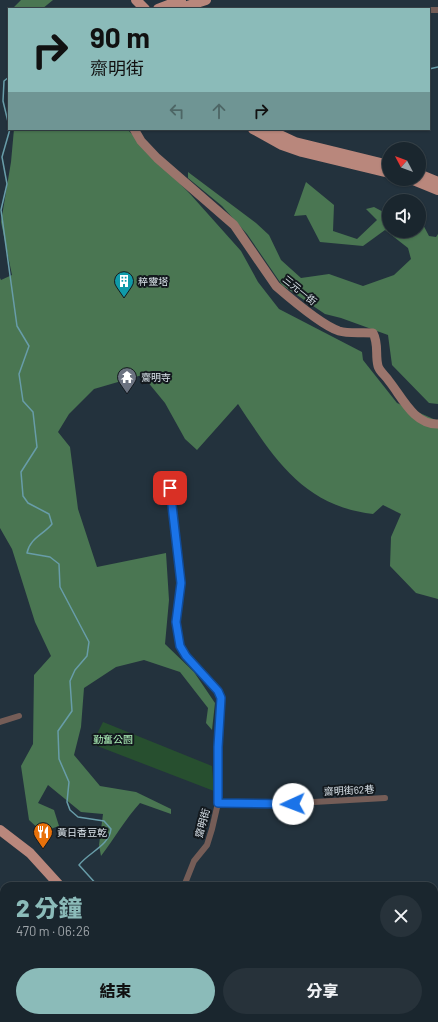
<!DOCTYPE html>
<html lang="zh-TW">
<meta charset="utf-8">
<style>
:root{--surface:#1a262e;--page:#27323a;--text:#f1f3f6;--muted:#9fa5aa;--line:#38434a;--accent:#8bbbb9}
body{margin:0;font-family:Barlow,"Noto Sans TC",sans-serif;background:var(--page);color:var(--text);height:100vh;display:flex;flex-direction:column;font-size:15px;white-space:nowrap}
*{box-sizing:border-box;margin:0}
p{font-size:13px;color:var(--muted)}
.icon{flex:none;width:22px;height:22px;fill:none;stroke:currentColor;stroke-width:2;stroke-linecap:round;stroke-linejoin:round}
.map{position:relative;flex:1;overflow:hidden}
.details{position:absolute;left:0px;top:882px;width:438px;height:140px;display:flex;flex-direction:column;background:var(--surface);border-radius:12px 12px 0 0;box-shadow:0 1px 3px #0004,0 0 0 1px var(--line)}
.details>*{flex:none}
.hud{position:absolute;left:8px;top:8px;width:422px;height:122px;border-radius:0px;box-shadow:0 1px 3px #0004,0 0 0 1px var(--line);background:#8bbbb9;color:#111;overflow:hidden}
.needle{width:26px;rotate:311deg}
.controls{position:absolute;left:382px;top:142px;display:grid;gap:8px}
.controls a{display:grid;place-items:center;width:44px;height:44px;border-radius:50%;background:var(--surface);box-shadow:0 1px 3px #0004,0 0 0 1px var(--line);font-size:20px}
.pin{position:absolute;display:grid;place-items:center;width:34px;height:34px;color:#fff;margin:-17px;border-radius:8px;box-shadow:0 2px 6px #0006}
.me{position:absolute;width:44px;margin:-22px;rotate:268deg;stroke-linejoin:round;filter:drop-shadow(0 0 3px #0008)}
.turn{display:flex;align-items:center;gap:14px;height:84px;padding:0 16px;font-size:18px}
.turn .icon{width:52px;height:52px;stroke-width:2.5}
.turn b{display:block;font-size:28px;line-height:34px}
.lanes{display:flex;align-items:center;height:38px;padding:0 16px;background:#0003;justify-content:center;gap:20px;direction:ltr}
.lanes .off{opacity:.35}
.round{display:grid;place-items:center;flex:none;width:42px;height:42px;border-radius:21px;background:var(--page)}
.headline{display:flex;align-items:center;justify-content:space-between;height:68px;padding:0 16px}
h1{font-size:24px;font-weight:800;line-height:30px;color:var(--accent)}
.cta{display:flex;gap:8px;margin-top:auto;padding:8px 16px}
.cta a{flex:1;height:46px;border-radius:24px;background:var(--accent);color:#111;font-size:16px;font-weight:800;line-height:46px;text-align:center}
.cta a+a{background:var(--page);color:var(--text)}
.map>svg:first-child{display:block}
.green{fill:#274f2f}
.forest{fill:#4a7652}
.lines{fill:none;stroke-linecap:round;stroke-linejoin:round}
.stream{stroke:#689da9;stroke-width:1.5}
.street{stroke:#755d57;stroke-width:6}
.secondary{stroke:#9b756c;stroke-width:9}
.primary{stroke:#b9877c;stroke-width:10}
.route-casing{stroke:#114b97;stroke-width:10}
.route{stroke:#1a73e8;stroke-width:7}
.labels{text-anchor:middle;stroke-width:4;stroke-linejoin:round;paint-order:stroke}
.poi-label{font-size:10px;fill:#dbe4eb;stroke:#13191e;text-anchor:start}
.street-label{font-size:10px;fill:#dbe4eb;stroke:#13191e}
.park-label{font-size:10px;fill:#aff4ba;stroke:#13191e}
</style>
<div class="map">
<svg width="438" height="1022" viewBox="0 0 438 1022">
<rect width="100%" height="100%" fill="#23323d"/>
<!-- green -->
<path class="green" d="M103,722L212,766L214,791L92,744Z"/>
<!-- forest -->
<path class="forest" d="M21,0H53L42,9H12Z
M14,129H127L191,195L241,251L258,282L279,309L362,352L363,360L397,403L438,421V599L416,593L390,566L391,537L401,514L383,505L373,514C303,506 274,458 238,404L197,450L185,439L165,403L142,375L94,389L69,414L58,432L70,447L78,509L97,567L166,553L169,600L165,644L194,672L215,703L212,730L206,723L208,708L180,672L144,660L116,667L84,688L81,727L74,755L100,786L136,792L171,809V814L140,803C126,818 114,839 101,856L99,845L103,814L81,812L48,785L38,803L54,810L59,826L42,832L29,820L21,766L33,744L34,675L51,656L35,622L12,549L0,528V278L1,280L12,275L1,222L11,162Z
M188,172L256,223L269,235L281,260L301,278L329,274L363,286L394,275L411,259L408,248L385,230L363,246L320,242L306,215L294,216L306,182L334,205L333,231L357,239L377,220L366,209L374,207L389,215V231H419V217L429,236L436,237L438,234V404L429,403L392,365L388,335L341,318L325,314L282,285L247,234L222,206L188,178Z
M434,988L438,989V1022H372L380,1018H434Z"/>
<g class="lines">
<!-- stream -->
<path class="stream" d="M429,69L438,67
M9,77L4,81L3,101L9,126
M10,129L2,157L7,184L1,210L17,326L29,346L19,374L23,401L33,412L37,447L21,472L23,496L28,503L49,514L52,524C43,535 30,538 27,553L50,557L59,564L60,587L89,642L87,656L75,670L70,681L72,711L58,731L59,759L69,782L67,802L70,810L78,817L104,821L111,829C109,846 89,852 79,865L98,886"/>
<!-- street -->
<path class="street" d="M429,10H438
M170,488L181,583L176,622L180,646L186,656L218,691L221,698L218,747V803L212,829L207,845L194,861L184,886
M0,722L19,716
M218,803L278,804L385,798
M434,958H438"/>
<!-- secondary -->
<path class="secondary" d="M134,129L141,141L157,158L234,225L276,286C291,299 321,325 339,331C349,334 362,332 373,333C379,344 375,355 378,366C379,371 386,376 389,381C402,397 414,425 438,424
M434,924L438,920
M316,1022L321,1018"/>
<!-- primary -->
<path class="primary" d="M136,0L145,9
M158,9L181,0
M178,9L206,0
M253,129L282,145L302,152L389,173
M267,129L295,142L389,165
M419,174L438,182
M411,179L438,190
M0,830L30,853L60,886
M140,1018L141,1022"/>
</g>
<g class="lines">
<defs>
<path id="route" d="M170,488L181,583L176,622L180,646L186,656L218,691L221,698L218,747V803L293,804"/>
</defs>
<!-- route casing -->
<use href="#route" class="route-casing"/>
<!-- route -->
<use href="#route" class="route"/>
</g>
<!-- icons -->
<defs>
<symbol id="building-pin" viewBox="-11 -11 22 30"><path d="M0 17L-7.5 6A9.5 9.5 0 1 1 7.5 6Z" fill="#0f9aa8" stroke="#13191e"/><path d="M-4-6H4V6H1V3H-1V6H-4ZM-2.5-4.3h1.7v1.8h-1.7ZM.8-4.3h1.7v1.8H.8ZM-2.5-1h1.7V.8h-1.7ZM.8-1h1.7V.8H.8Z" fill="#fff"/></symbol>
<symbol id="temple-pin" viewBox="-11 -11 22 30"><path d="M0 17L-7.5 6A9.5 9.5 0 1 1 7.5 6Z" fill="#6b7280" stroke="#13191e"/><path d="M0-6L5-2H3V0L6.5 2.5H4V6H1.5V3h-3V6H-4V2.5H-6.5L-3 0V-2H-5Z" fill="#fff"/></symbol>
<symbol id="restaurant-pin" viewBox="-11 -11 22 30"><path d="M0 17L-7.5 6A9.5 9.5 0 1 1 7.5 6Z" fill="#e8710a" stroke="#13191e"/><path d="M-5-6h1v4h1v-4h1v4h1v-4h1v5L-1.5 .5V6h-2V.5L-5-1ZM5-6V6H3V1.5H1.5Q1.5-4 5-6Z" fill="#fff"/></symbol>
</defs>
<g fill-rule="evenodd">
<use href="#building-pin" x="113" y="270" width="22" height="30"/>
<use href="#temple-pin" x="116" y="366" width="22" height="30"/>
<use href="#restaurant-pin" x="32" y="821" width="22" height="30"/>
</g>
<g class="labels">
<!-- poi labels -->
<g class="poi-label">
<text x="138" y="285">粹靈塔</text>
<text x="141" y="381">齋明寺</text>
<text x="57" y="836">黃日香豆乾</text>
</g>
<!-- street labels -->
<g class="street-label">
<text transform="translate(300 290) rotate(39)" y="4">三元一街</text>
<text transform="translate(349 790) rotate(-3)" y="4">齋明街62巷</text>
<text transform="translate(202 823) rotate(-75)" y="4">齋明街</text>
</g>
<!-- park labels -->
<g class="park-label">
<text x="113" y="743">勤奮公園</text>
</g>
</g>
</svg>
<div class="controls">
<a><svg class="needle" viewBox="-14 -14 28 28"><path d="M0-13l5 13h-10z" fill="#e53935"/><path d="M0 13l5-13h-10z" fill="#9fa5aa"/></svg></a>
<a><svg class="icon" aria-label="sound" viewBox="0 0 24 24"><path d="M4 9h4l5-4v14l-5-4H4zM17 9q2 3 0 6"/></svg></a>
</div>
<div class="pin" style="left:170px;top:488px;background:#d93025"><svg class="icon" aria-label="arrive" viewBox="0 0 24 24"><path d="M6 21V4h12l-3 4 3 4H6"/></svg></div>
<svg class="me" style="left:293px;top:804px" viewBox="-20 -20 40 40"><circle r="19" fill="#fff"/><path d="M0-13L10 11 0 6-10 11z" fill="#1a73e8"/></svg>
<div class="hud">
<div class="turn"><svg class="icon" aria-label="right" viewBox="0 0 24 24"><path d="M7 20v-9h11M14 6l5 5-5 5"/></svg><div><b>90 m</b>齋明街</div></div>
<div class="lanes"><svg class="icon off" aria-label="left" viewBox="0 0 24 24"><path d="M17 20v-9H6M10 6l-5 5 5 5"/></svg><svg class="icon off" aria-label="ahead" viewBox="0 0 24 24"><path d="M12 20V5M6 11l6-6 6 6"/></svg><svg class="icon" aria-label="right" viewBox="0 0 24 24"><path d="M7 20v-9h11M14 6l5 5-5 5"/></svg></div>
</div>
<section class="details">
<div class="headline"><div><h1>2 分鐘</h1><p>470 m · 06:26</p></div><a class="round"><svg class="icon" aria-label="close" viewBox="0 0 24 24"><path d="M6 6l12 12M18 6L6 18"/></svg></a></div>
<div class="cta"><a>結束</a><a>分享</a></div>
</section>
</div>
